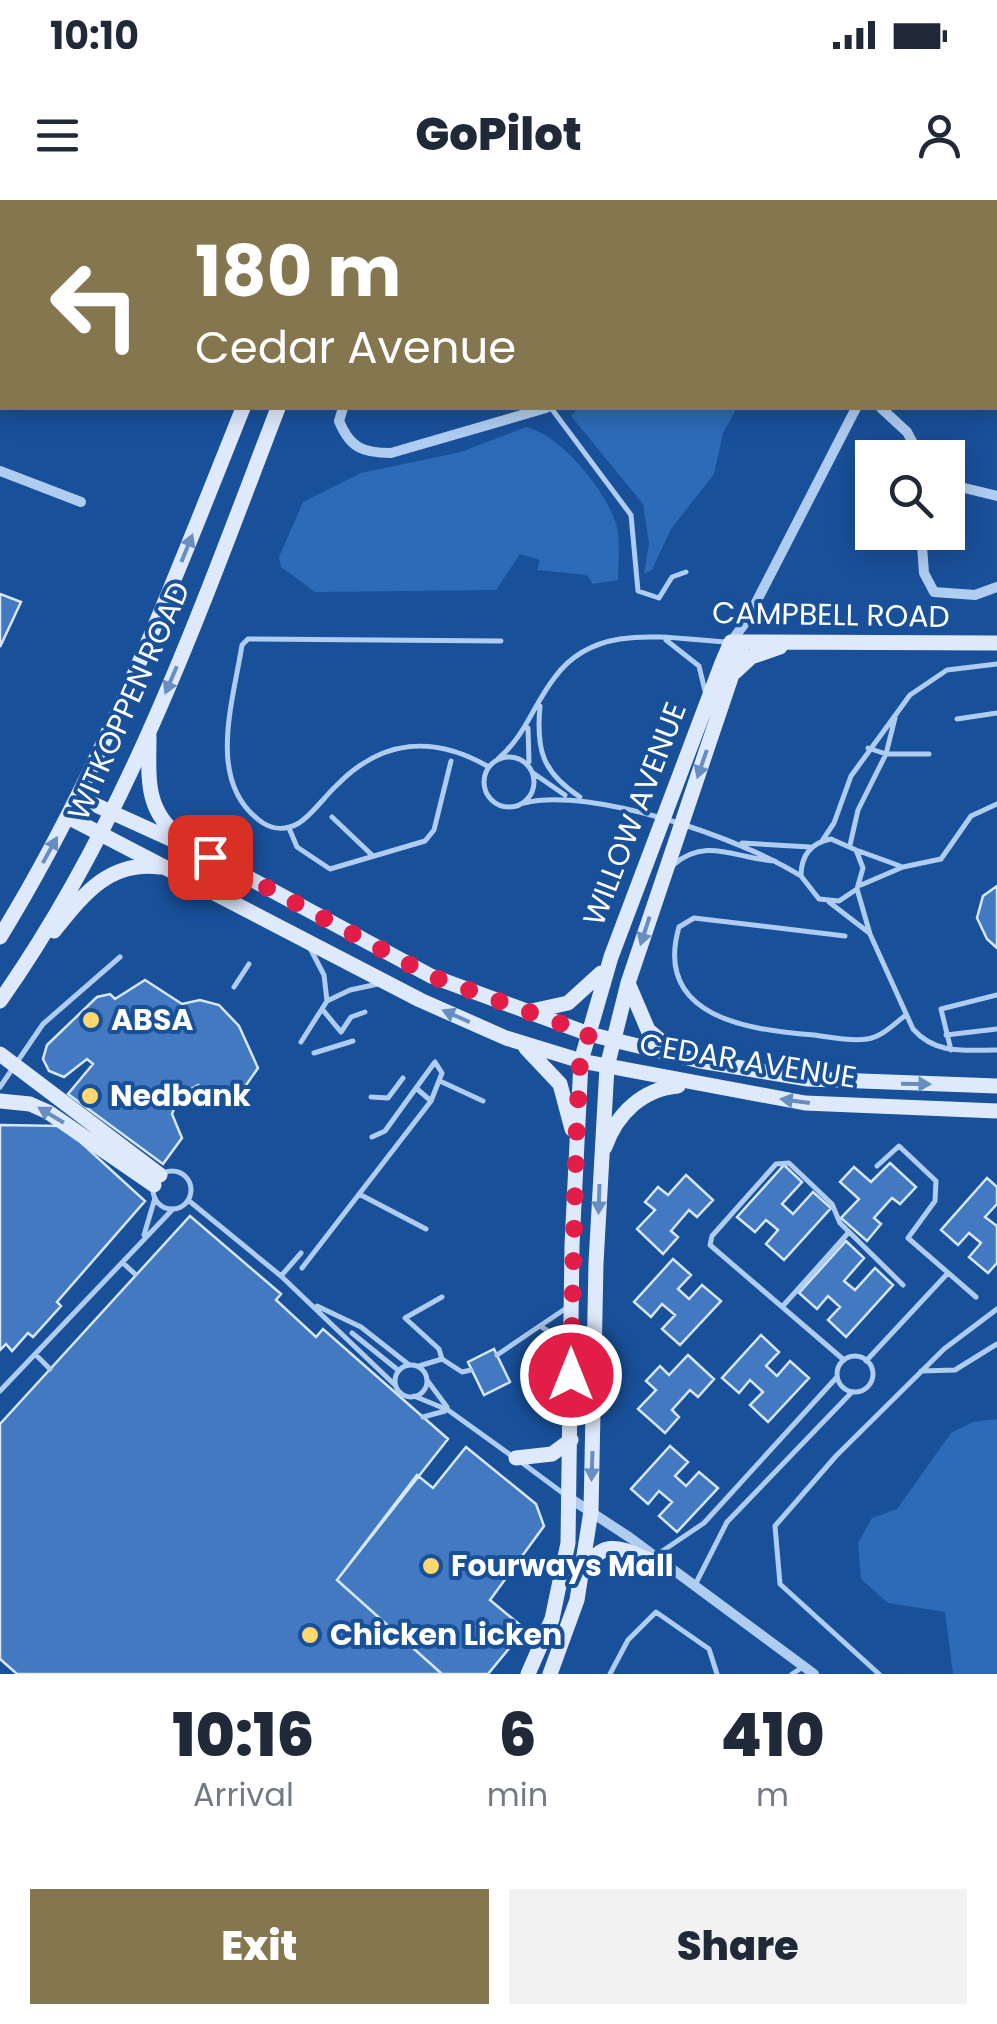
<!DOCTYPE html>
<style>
:root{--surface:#fff;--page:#f2f2f3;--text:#1f2937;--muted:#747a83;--accent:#847750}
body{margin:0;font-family:Poppins,sans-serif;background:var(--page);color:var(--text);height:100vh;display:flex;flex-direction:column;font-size:38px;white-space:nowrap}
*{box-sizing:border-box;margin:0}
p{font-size:32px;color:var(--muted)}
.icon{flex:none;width:55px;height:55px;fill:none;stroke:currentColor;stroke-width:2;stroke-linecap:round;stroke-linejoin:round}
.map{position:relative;height:1474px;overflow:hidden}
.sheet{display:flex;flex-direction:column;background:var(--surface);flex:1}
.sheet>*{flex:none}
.guide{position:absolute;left:0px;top:0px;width:998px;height:210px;box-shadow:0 5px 25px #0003;background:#847750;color:#fff;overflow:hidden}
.controls{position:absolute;left:855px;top:240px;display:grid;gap:20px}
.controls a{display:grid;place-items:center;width:110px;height:110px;border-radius:0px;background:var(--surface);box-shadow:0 5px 25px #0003;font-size:50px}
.pin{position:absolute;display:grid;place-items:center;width:85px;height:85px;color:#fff;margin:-42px;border-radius:20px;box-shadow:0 5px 15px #0006}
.me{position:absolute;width:110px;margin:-55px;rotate:0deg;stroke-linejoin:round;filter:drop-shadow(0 0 8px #0008)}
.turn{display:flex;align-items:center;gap:35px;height:210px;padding:0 30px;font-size:45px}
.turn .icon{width:130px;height:130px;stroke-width:2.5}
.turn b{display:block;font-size:70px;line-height:85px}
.eta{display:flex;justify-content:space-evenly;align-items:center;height:170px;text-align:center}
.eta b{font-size:60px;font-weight:800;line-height:70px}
.cta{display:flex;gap:20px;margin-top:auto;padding:20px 30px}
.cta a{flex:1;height:115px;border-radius:0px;background:var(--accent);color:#fff;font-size:40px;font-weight:800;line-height:115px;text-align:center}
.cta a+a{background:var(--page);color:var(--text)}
.status{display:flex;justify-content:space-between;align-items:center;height:70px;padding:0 50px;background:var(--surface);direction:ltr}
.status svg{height:28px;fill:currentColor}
header{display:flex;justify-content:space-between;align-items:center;height:130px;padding:0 30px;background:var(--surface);font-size:45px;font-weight:800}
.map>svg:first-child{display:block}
.green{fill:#2d6ab7}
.building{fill:#4279c1;stroke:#d7e7fc;stroke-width:2.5}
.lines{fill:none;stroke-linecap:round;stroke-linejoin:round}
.lane{stroke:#afccf1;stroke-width:5}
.street{stroke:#afccf1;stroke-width:10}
.secondary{stroke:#deeafc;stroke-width:15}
.oneway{fill:#688ec1}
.route{stroke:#e11d48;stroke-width:18;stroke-dasharray:0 32.4}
.poi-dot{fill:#ffd76f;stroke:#19509a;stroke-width:4}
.labels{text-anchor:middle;stroke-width:8;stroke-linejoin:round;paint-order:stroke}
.street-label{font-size:30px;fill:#fff;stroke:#19509a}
.poi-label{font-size:30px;font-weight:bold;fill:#fff;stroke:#19509a;text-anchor:start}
</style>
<div class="status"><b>10:10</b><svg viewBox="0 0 49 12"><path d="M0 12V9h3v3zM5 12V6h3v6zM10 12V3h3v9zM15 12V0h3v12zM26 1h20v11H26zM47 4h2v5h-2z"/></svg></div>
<header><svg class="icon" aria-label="menu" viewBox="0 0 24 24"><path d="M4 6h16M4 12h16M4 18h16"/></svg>GoPilot<svg class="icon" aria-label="person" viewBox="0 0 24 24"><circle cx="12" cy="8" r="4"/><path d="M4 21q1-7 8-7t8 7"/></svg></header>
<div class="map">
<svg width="997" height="1474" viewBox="0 0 997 1474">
<rect width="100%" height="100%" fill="#19509a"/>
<!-- green -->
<path class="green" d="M578,208H737L723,233L714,274L671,329L652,370L644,374L649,343L643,304L571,216Z
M526,227C561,235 605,289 616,324C621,340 618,362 618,380L593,384L587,375L537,370L540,360L520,354L496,390L315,392L281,367L279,357L303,302L361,273L461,252Z
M997,1219V1474H953L945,1412L888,1403L861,1379L858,1343L872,1318L897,1309L951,1233L973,1222Z"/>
<!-- building -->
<path class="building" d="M0,394L21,402L0,447Z
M997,686V748L987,739L977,718L983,696Z
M145,780L182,804L200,800L219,805L239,826L258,868L230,908L198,885L179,896L172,914L182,938L163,964L68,894L93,864L87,859L64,877L49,871L43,859L47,845L97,797L110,794L115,799Z
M0,925L63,926L145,1001L57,1102L61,1106L33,1137L28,1133L12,1151L6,1144L0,1150Z
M890,963L916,987L900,1004L892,998L874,1018L881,1024L867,1041L841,1018L859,999L840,982L854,967L871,982Z
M784,965L802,982L782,1004L793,1014L813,992L831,1008L784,1060L766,1044L778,1030L766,1020L755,1032L737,1017Z
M686,975L713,1000L697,1017L689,1010L671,1031L678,1037L663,1054L637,1029L655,1010L645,1002L658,987L668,995Z
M987,978L997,987V1004L985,1017L997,1026V1063L988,1073L969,1057L981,1043L969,1033L958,1045L941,1030Z
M190,1016L281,1094L276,1100L316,1137L323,1129L448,1239L337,1380L442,1474H17L0,1459V1224Z
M846,1041L864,1058L844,1081L855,1090L875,1068L893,1085L846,1137L828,1120L840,1107L828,1096L817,1109L799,1093Z
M673,1059L691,1075L678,1089L689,1099L702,1085L721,1101L680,1145L662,1129L675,1115L662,1104L651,1117L634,1102Z
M761,1135L779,1152L766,1166L777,1176L790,1161L809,1178L768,1222L750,1205L763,1192L750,1180L739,1193L722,1178Z
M494,1149L510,1182L484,1195L468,1162Z
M688,1155L714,1179L698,1197L690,1190L672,1210L679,1217L665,1233L638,1209L656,1190L646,1181L660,1166L669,1175Z
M670,1246L688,1262L675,1276L686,1286L699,1272L718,1288L677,1332L659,1316L672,1302L659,1291L648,1304L631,1289Z
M466,1247L536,1304L544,1326L490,1400L525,1429L488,1474H442L337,1380L417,1275L433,1288Z"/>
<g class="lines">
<!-- lane -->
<path class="lane" d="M551,208L631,315L638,391L659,398L672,377L686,372
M666,440L699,466L705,491
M540,506C536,550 542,572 580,597
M957,519L997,513
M528,528L529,562
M868,548L886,554H929
M484 582a25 25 0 1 1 50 0a25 25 0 1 1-50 0Z
M498,559C526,535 533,505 555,477C596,421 669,439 728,442
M489,567C434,535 382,539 337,585C324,597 313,614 299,623C287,630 274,630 263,623C205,584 233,503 242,445L248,439L501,441
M533,573L565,595
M524,603C591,586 743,639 801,676
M332,617L373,656
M289,628L297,647L330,669L425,641L434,630L451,561
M822,641L834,623L851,576L910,495L947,470L997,464
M742,643L810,647
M850,645L858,610L886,554L895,518
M859,651L900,666
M673,665C707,636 736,659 775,661
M861,685L903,667L941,659L971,616L997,604
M857,689L839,701L819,699L801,676C801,656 810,643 831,639L856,650L863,668L857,689L870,734L913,829C936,855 965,850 997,850
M829,702L868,732
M845,736L694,718L679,727C653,817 748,830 814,835C830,837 851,842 867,839C882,837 895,823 906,815
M311,750L324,775L327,801L350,790L378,784
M234,787L249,764
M322,809L341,832L351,817L365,812
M946,835L997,829
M301,842L327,801
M951,850L941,809L997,795
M314,853L353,841
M442,882L483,901
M0,887L43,824L120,757
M371,897L388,898L403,878
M372,937L385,931L416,888
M877,966L899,946L936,981L935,1001L908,1038L976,1097
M153 990a19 19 0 1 1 38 0a19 19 0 1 1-38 0Z
M359,994L426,1029
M188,1000L281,1076L396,1186
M144,1035L155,998
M123,1063L135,1074
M302,1068L431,901L442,873L435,862L416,888L431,901
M281,1076L301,1053
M442,1097L405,1118L439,1149L442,1159
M317,1106L361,1127L408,1164
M782,1107L849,1032
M543,1128L567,1141
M352,1133L398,1170
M35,1154L50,1169
M497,1155L565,1109
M837 1174a18 18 0 1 1 36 0a18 18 0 1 1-36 0Z
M844,1160L710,1045L712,1036L776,964L789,963L832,1004L840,1023L903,1085
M866,1161L948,1073
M395 1181a16 16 0 1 1 32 0a16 16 0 1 1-32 0Z
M419,1166L442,1159L462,1172L471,1170
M921,1171L955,1170L997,1144
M427,1180L447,1207
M0,1191L173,1009
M414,1196L448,1210L512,1256
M423,1217L445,1211
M521,1262L564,1294
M655,1356L704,1323L837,1177
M695,1385L727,1322L852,1192
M610,1474L628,1440L656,1412L709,1449L717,1474
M792,1474L803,1467
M879,1474L780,1384L775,1326L836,1256L944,1149L997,1109"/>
<!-- street -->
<path class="street" d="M509,0L512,2
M696,0L700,2
M845,0L850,2
M61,2L62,0
M422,2L423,0
M599,2L601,0
M732,2L734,0
M961,2L962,0
M995,30L997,31
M995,90L997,86
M0,128L2,129
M0,153L2,146
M343,208L339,221C350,248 363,253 391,253L546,208
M881,208L907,232L921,258
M0,271L81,302
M948,284L997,296
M921,332L924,373L934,392L975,395L997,387
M731,442L747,420L856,208
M571,1299L629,1337L814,1474"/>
<!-- secondary -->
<path class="secondary" d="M325,2L326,0
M358,2L359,0
M735,472L751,457L780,447
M149,536C149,577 144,610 180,637
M78,597L210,657L431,776L589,834L700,861L808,879L997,886
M68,617L420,800L506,838L581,861L805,903L997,911
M54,731C83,695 109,660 160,667
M0,737C102,571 171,388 243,208
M628,783L648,830L674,852
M0,801C127,621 200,411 278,208
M527,812L568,803L601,773
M526,848L560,884L572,929
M0,854L160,975
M0,901L30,904L48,912L154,985
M605,947C617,913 643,889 678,886
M516,1258L552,1254L571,1240
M586,1371C606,1327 635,1360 667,1365
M528,1474L552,1419L568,1343L572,1045L581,861L611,757L722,463L731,442L997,443
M550,1474L577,1400L591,1311L596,1063L607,867L628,783L743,442"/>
</g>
<!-- one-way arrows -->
<defs><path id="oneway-solid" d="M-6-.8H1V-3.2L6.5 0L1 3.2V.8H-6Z" transform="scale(2.5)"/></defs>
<g class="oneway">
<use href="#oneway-solid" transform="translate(187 348) rotate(-68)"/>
<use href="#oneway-solid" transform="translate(171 480) rotate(113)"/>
<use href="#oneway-solid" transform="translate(702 564) rotate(109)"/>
<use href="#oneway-solid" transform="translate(50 650) rotate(-61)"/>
<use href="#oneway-solid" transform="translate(645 731) rotate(108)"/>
<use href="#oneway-solid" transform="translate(456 816) rotate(-156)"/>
<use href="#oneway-solid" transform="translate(916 884) rotate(1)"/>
<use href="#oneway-solid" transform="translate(795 901) rotate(-172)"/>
<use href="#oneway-solid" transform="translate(51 915) rotate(-149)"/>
<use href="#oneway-solid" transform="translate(599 999) rotate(92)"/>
<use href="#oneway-solid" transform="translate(592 1266) rotate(92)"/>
</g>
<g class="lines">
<!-- route -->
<path class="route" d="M210,657L431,776L589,834L580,861L576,948L571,1175"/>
</g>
<!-- markers -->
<g class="poi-dot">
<circle cx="91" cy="820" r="10"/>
<circle cx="90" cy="896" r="10"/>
<circle cx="431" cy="1366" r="10"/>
<circle cx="310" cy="1435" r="10"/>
</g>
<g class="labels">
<!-- street labels -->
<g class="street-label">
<text transform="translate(831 415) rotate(1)" y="10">CAMPBELL ROAD</text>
<text transform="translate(129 501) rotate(-66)" y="10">WITKOPPEN ROAD</text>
<text transform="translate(635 614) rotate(-69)" y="10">WILLOW AVENUE</text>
<text transform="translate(748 861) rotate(9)" y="10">CEDAR AVENUE</text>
</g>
<!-- poi labels -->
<g class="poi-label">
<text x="111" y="830">ABSA</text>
<text x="110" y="906">Nedbank</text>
<text x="451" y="1376">Fourways Mall</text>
<text x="330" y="1445">Chicken Licken</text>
</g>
</g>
</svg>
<div class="controls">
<a><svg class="icon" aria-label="search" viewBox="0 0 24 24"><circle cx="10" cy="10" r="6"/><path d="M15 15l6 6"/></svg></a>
</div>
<div class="pin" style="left:210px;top:657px;background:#d93025"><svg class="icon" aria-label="arrive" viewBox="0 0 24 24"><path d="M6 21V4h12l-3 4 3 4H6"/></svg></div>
<svg class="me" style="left:571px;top:1175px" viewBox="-20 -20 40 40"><circle r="17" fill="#e11d48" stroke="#fff" stroke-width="3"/><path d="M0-11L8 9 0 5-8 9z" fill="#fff"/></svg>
<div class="guide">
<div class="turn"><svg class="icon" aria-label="left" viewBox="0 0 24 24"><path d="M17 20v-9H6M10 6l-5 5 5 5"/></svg><div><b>180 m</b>Cedar Avenue</div></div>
</div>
</div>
<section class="sheet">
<div class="eta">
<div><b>10:16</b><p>Arrival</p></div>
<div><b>6</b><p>min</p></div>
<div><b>410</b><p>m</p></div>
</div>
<div class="cta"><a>Exit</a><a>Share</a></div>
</section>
